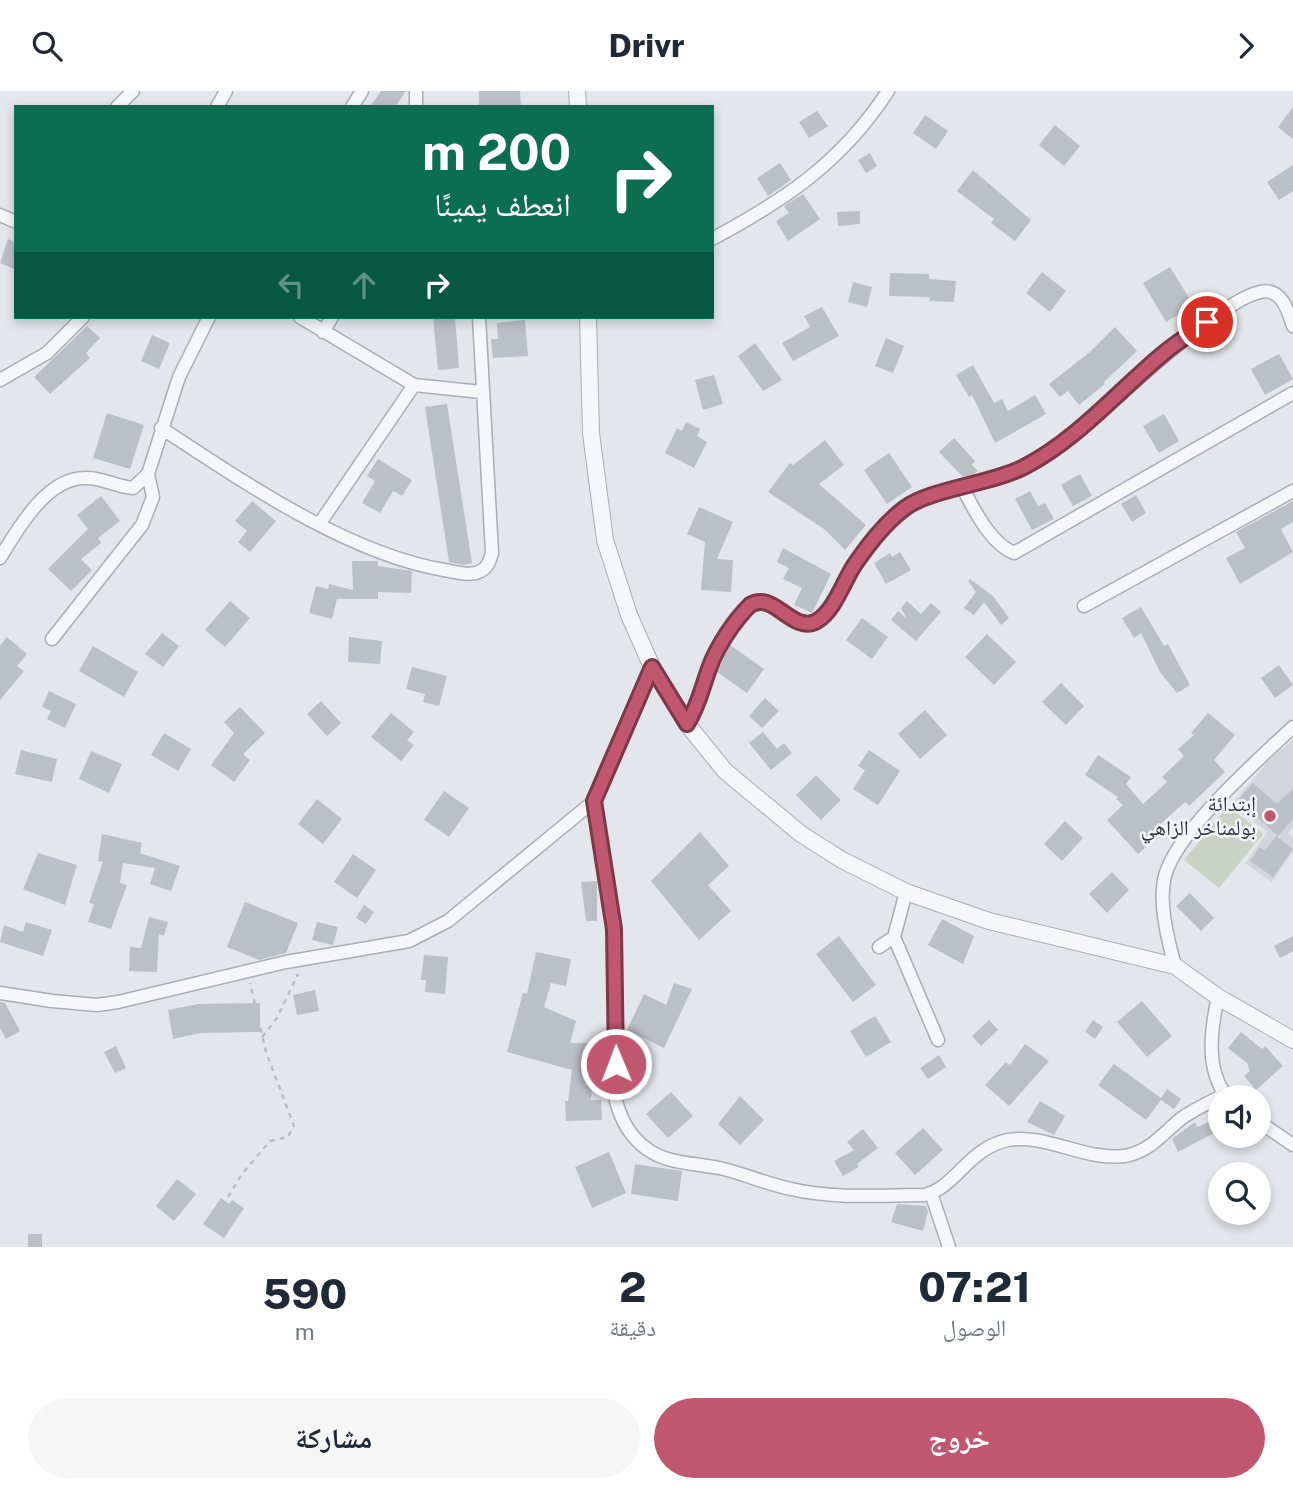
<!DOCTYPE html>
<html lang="ar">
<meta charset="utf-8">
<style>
:root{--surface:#fff;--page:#f6f6f7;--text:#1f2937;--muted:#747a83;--accent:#c0576f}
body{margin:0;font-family:"Public Sans","Noto Naskh Arabic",sans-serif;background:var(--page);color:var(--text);direction:rtl;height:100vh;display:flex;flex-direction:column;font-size:26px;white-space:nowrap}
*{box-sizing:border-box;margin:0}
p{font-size:23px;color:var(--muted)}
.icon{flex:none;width:38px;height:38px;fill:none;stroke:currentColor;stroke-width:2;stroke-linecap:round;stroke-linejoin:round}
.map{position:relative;height:1156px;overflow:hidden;direction:ltr}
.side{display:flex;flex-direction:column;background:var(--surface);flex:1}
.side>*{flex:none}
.top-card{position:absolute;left:14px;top:14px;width:700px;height:214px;border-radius:0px;box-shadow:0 4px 10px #0003;direction:rtl;background:#0b6e4f;color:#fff;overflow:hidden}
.fabs{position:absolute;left:1208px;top:994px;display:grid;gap:14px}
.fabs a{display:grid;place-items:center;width:63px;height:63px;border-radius:50%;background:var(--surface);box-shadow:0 4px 10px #0003;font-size:35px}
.pin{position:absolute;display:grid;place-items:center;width:60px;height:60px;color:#fff;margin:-30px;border:4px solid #fff;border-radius:50%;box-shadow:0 2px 7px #0007}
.me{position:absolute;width:77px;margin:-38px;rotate:359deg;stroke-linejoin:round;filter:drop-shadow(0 0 5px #0008)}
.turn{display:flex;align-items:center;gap:24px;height:147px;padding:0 28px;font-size:32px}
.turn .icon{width:91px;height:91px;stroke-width:2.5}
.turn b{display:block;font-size:49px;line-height:60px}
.lanes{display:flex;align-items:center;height:66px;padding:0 28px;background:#0003;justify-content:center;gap:35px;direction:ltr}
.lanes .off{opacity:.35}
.eta{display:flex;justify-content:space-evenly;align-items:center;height:119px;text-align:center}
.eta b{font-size:42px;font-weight:800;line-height:49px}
.button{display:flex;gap:14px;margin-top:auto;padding:14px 28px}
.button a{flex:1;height:80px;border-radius:42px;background:var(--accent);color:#fff;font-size:28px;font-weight:800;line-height:80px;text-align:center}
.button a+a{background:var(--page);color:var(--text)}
header{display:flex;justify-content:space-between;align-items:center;height:91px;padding:0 28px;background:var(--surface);font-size:32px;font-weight:800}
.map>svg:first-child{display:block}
.built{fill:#d2d6db}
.pitch{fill:#cad3c5}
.building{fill:#bbc0c6}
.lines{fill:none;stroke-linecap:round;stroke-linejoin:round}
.minor-casing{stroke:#a9adb4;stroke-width:15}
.tertiary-casing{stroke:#a9adb4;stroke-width:18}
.path{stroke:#babdc1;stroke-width:2.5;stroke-dasharray:5 5;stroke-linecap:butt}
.minor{stroke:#f6f7f8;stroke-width:12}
.tertiary{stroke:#f6f7f8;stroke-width:16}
.route-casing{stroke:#7d3948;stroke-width:18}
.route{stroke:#c0576f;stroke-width:12}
.poi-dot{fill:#c0576f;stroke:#f3f5f7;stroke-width:2.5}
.labels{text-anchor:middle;stroke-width:5;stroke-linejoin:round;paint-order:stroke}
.poi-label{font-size:21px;fill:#2d3540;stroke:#f3f5f7;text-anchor:end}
</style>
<header><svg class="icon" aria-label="forward" viewBox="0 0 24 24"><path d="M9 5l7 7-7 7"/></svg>Drivr<svg class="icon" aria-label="search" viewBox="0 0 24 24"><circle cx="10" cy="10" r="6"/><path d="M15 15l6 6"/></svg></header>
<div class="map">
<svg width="1293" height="1156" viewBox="0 0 1293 1156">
<rect width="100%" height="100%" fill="#e3e6ea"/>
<!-- built -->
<path class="built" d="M1293,649V736L1288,742L1293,746V761L1272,791L1245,772L1268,741L1231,714L1272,666Z"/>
<!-- pitch -->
<path class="pitch" d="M1228,715L1263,743L1219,797L1184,769Z"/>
<!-- building -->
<path class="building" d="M381,0H406L395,16H370Z
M479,0H520L521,16H479Z
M1293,16V48L1278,36Z
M817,20L828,35L809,47L799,31Z
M925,24L948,40L936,58L913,42Z
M1055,34L1080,55L1064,75L1039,54Z
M870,62L877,75L866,82L858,69Z
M780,72L791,89L768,105L757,87Z
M1293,74V100L1279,109L1267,91Z
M973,79L1031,129L1015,150L991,132L994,128L957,100Z
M803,103L820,128L788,150L776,130L789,122L784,115Z
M860,120V133L838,135L837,121Z
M8,148L16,152V179L0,172Z
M1170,176L1194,215L1166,231L1143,192Z
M1042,181L1066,200L1050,221L1026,202Z
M890,182L929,183V188L956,190L954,211L929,210L930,206L889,205Z
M853,191L872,196L867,216L848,211Z
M822,216L839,245L793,270L782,252L810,236L804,225Z
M433,226H455L459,277L438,279Z
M525,229L528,265L493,267L491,248H498L497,232Z
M87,235L100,247L86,262L90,267L50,303L34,286Z
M1115,236L1137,260L1104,291L1105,293L1079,314L1068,300L1060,306L1049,293L1090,261Z
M152,244L170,252L159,278L141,270Z
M886,247L904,255L893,282L875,275Z
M755,252L782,289L763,300L738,265Z
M1279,263L1293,288L1265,304L1251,278Z
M973,274L994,312L1002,308L1008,320L1035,304L1046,323L995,352L972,304L969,306L956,284Z
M714,284L723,313L703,319L695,289Z
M447,313L472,472L463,474L449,471L425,316Z
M107,322L144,334L130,378L93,367Z
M1164,323L1179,350L1159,362L1143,335Z
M686,331L700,338L697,345L707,351L694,377L665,362L677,337L682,340Z
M954,347L975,370L972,374L978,380L973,384L963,386L939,361Z
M825,349L844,374L819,393L866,434L845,459L824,438L768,401L790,372L793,374Z
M889,362L912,396L887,413L864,379Z
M378,368L412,389L402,405L393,400L380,422L362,412L375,390L367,385Z
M1080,383L1092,405L1073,415L1061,394Z
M1030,400L1038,415L1045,412L1054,428L1032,439L1015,408Z
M1136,404L1146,422L1132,431L1121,413Z
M101,405L120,430L98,447L101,452L81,468L92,479L71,500L48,478L88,438L77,424Z
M252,410L276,430L250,461L238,451L247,440L235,430Z
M1293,410V431L1281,438L1293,461L1240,493L1226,467L1245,457L1236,441Z
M699,416L733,431L717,468L733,469L731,501L701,499L705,451L687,443Z
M783,457L831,483L812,522L794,514L802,497L783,488L789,477L777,471Z
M900,461L911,479L886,493L874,472L890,462L892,466Z
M352,470H378V475L412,480L411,502L378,501V508H337L332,528L309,522L316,495L328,498L329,493L353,499Z
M970,488L993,505L1009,527L1001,534L984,511L974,524L964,517L976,501L968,490Z
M230,510L250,527L225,556L205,539Z
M907,510L921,523L931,512L941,521L916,550L891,529L898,520L907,528L901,517Z
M1141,516L1164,555L1168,553L1190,594L1177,602L1160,581L1141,542L1134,547L1122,527Z
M862,527L888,546L872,568L846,549Z
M162,542L179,555L163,576L145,563Z
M987,543L1016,571L994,594L965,566Z
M7,546L27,563L17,575L24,580L0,609V555Z
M349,546L382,550L380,573L348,571Z
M730,554L764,578L747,602L717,581Z
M93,555L138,581L124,606L79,580Z
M1279,574L1293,594L1275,607L1261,587Z
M412,576L447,585L439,615L423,611L425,603L406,598Z
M1061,592L1084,615L1066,634L1042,611Z
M49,600L76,613L65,637L47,628L51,620L42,616Z
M765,607L779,620L762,637L749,625Z
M321,610L341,632L327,645L307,623Z
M240,616L265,642L243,663L250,669L234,691L211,674L234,642L224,631Z
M925,619L947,644L920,668L898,643Z
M391,622L414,641L407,649L414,654L401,670L371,646Z
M1208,622L1235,644L1214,669L1225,681L1189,715L1185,711L1155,738L1160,743L1138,763L1107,729L1123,714L1116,708L1118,706L1085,684L1098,664L1131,686L1126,693L1143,713L1167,691L1162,686L1184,665L1178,658L1194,644L1191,642Z
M763,641L777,658L784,652L792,662L771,679L749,652Z
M164,642L191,658L178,680L151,664Z
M21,659L57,668L52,691L15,683Z
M869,659L900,680L878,714L853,698L865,679L858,675Z
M91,660L122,673L109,702L79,688Z
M816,684L841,709L821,729L796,704Z
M1253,692L1277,713L1293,698V728L1278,745L1238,709Z
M444,700L469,717L449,746L424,729Z
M317,708L342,728L323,753L298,733Z
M1065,730L1083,747L1062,770L1044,753Z
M700,741L729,775L708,794L731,820L699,849L651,790Z
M102,743L142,752L140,762L180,775L171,800L150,793L155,777L123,772L120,792L127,794L111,838L88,831L94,813L89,812L103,771L98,770Z
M1276,745L1293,758L1273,786L1250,770L1260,756L1265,760Z
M38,762L77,774L65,814L23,798Z
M353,763L376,779L357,807L334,791Z
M1112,781L1129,799L1107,822L1089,803Z
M597,790V830H586L581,791Z
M1190,802L1214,827L1201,840L1176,815Z
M245,811L298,832L286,862L259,869L227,856Z
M364,814L374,821L366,833L356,827Z
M149,826L168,831L164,845L159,843L157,881L129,880L130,856L141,857Z
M942,828L974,845L963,873L928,854Z
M26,831L52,839L43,865L0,851L4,834L23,841Z
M317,831L338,836L333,854L312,849Z
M839,845L876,894L853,911L816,863Z
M1293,845V860L1280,867L1274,855Z
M536,861L571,868L566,895L551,892L544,916L576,930L570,952H589V968L595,969L591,1009H601L602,1029L566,1030L565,1010H568L572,979L507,961L523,902L527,903Z
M424,864L448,866L445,903L425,901L426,889H421Z
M674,892L692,898L664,957L627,939L644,903L666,914Z
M315,899L319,920L297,924L293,904Z
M1142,910L1172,945L1147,966L1117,931Z
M0,911L5,912L20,940L6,948L0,937Z
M260,912V941L200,942L173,948L168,919L198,913Z
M875,925L891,951L866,966L850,940Z
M989,929L998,939L981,955L972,945Z
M1093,929L1103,936L1095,948L1085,941Z
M1241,941L1262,958L1265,955L1283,975L1256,999L1244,985L1250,980L1247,972L1228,957Z
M1025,953L1049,970L1009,1015L985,994L1006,971L1010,974Z
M116,955L126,977L115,982L104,961Z
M939,964L946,976L928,988L920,977Z
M1114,973L1161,1007L1167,998L1181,1008L1174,1018L1161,1009L1146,1029L1098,994Z
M671,1001L693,1025L668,1047L646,1023Z
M740,1005L764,1029L740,1054L718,1033Z
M1040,1010L1065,1025L1054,1044L1027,1031Z
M1213,1029L1218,1040L1178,1061L1172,1048L1195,1031L1197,1036Z
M923,1037L943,1059L915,1084L895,1062Z
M863,1038L878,1057L857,1073L859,1076L843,1085L834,1070L854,1059L847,1051Z
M609,1061L626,1102L592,1117L575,1076Z
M635,1073L682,1080L678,1110L631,1103Z
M177,1088L196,1103L174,1130L156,1115Z
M221,1107L229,1113L232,1109L244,1117L224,1147L203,1133Z
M897,1113L926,1115L928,1121L923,1140L891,1131Z
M28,1143H42V1156H28Z"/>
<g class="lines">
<defs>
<path id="minor" d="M117,16L133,0
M217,16L226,0
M352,16L362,0
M416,16V0
M0,124L16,131
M712,148C785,109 842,71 888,0
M300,226L414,294L481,301
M323,241L332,226
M0,289L47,262L83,226
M161,337C244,391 346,462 444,479C456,481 470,486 481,480C488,476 490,469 492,462L479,226
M963,398C975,420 990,452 1014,462L1293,302
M320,432L414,294
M0,467C18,438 46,387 85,387C101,386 117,396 133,397L148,383L179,286L209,226
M1084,515L1293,400
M52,548L142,434L153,406L148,383
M687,633C699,614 702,596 710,575C718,554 734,530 750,514C774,499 794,544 817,530C835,519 844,489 856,472C868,454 885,434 901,420C927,398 991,394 1025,375C1092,339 1143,276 1205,233C1221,222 1240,206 1260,201C1281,196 1288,219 1293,235
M594,710L614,838L616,1010C621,1029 630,1046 647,1058C667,1073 695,1072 719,1077C743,1082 766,1093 791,1098C833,1108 881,1104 924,1104C956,1097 968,1057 1008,1049C1044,1042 1086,1070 1124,1065C1149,1062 1164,1041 1182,1027C1195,1018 1210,1011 1224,1004
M894,846L938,949
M879,856L894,846L906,801
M1175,875C1168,849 1158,812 1165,785C1176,741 1258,669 1293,636
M0,902L52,910L97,914L118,911L286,871L409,850L448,830L594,710L652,576
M1218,906C1211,938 1205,978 1227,1006
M1258,1030L1293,1054
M931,1102L949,1156"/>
<path id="tertiary" d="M577,0L578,16
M588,226L591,342L605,449L629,524L652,576L687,633L725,680L801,743L842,769L906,801L989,830L1175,875L1218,906L1293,949"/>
</defs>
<!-- minor casing -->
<use href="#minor" class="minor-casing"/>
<!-- tertiary casing -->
<use href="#tertiary" class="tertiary-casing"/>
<!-- path -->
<path class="path" d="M262,946L277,927L298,883
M228,1106L242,1083L270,1050L288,1046L294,1035L266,961L250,892"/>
<!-- minor -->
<use href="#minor" class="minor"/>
<!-- tertiary -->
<use href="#tertiary" class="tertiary"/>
</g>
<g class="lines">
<defs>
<path id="route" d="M616,973L614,838L594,710L652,576L687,633C699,614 702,596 710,575C718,554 734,530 750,514C774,499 793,544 817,530C835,519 844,489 855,473C868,454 886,431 905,417C930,398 991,393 1024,376C1078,348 1118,300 1164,262C1177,251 1193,241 1207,231"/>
</defs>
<!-- route casing -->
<use href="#route" class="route-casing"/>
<!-- route -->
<use href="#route" class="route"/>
</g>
<!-- markers -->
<circle class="poi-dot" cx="1270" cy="725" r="7"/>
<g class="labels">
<!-- poi labels -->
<g class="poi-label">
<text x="1256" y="720">إبتدائة<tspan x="1256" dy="24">بولمناخر الزاهي</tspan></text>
</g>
</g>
</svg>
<div class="fabs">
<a><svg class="icon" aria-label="sound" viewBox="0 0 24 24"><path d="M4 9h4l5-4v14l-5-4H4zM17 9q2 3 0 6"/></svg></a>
<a><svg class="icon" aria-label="search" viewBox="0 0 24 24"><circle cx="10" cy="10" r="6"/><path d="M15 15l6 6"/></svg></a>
</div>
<div class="pin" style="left:1207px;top:231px;background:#d93025"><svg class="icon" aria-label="arrive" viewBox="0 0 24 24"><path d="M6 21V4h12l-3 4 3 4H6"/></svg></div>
<svg class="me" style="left:616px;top:973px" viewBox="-20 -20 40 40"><circle r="17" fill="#c0576f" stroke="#fff" stroke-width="3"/><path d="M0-11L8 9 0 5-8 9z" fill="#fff"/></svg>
<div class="top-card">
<div class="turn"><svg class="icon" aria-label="right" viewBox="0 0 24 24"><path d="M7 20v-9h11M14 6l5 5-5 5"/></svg><div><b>200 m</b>انعطف يمينًا</div></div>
<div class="lanes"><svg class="icon off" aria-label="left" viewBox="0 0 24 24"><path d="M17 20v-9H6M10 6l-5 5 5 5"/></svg><svg class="icon off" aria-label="ahead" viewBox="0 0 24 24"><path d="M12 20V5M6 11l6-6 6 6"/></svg><svg class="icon" aria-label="right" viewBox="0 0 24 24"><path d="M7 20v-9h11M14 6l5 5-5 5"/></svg></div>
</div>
</div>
<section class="side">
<div class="eta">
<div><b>07:21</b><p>الوصول</p></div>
<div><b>2</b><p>دقيقة</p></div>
<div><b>590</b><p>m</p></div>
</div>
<div class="button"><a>خروج</a><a>مشاركة</a></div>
</section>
